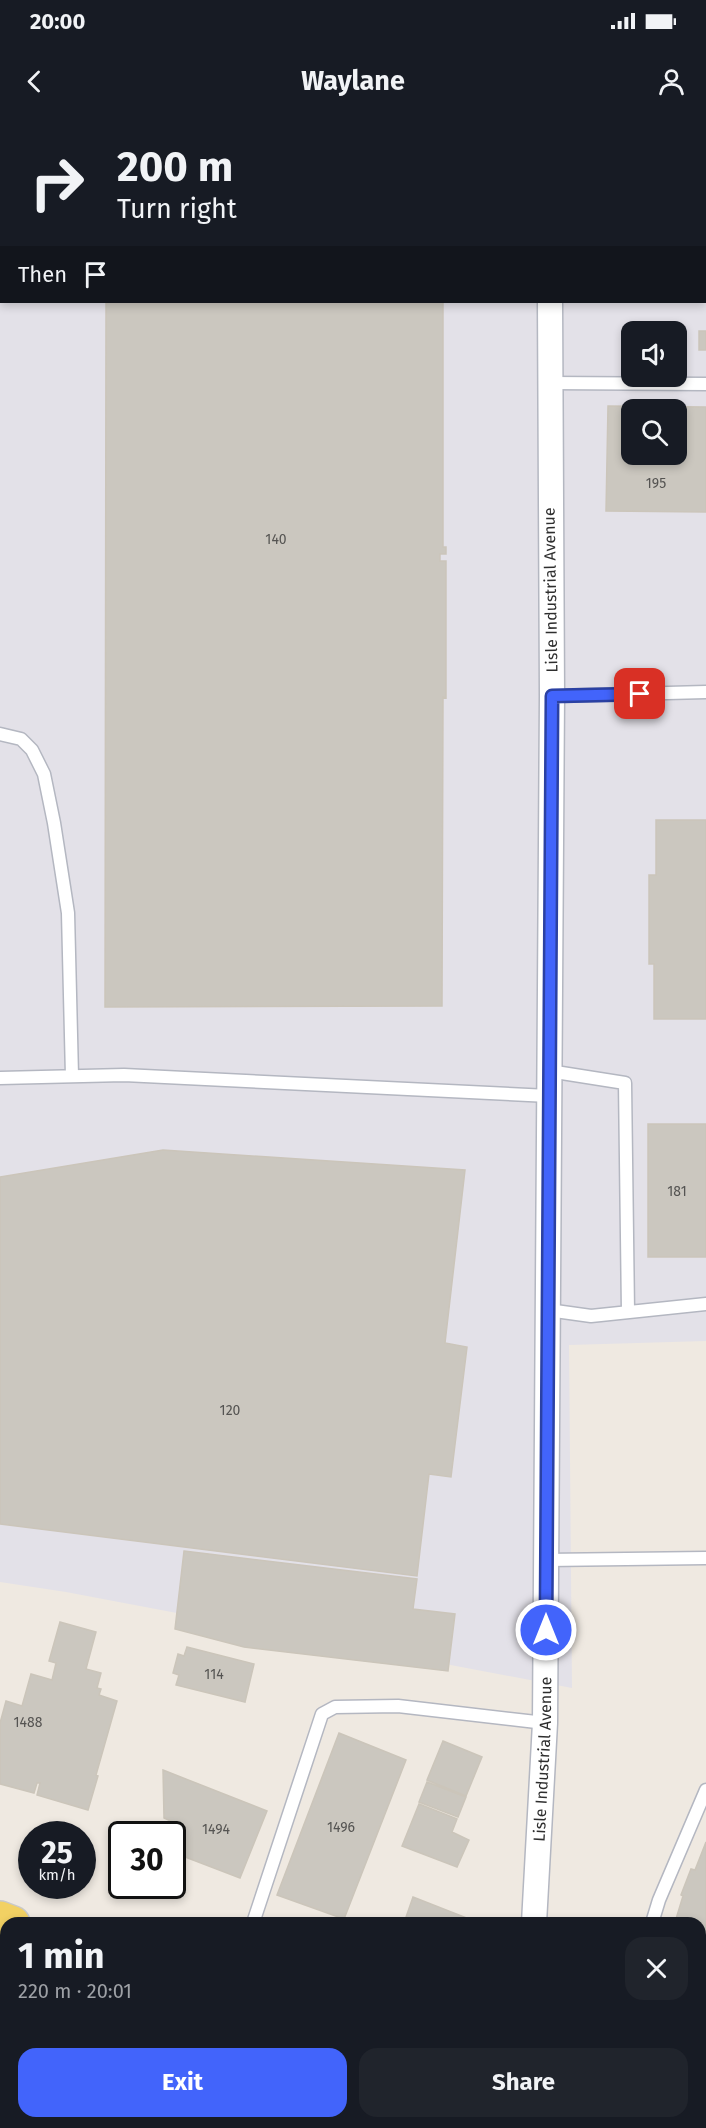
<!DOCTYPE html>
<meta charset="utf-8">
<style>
:root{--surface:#171b24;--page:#20242c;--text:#f1f3f6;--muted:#9ea1a6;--accent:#4264fb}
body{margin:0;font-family:"Fira Sans",sans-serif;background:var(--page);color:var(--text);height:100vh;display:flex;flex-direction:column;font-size:22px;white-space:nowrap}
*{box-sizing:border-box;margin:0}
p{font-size:20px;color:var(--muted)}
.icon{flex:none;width:33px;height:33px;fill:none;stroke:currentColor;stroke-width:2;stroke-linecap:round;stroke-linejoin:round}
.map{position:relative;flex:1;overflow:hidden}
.details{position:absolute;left:0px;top:1797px;width:706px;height:212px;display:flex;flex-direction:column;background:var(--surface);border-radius:18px 18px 0 0;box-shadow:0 3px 9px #0003}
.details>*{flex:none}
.guide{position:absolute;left:0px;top:0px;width:706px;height:183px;box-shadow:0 3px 9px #0003;background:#171b24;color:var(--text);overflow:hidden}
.tools{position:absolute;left:621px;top:201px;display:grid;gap:12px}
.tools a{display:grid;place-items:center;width:66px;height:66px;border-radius:12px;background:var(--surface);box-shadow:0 3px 9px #0003;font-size:30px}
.speed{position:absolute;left:18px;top:1701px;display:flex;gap:12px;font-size:30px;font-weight:700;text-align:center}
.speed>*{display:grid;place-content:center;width:78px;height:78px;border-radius:50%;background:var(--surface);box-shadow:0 3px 9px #0003;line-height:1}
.speed small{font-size:15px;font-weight:400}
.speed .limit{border:3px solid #111;border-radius:9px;background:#fff;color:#111}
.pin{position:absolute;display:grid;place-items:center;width:51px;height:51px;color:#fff;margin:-26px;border-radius:12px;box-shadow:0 3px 9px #0006}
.me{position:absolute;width:66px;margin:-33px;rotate:0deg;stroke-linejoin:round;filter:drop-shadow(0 0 4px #0008)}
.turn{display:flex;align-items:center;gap:21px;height:126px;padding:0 18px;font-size:27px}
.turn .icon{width:78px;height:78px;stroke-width:2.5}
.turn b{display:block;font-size:42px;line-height:51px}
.then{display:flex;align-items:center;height:57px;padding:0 18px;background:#0003;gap:12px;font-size:22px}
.round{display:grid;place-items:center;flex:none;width:63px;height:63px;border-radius:18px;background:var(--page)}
.overview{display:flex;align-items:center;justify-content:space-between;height:102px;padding:0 18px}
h1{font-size:36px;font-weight:700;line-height:45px}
.action{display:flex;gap:12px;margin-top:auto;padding:12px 18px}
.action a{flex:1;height:69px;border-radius:18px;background:var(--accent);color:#fff;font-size:24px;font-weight:700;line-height:69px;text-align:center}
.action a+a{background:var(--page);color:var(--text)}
.status{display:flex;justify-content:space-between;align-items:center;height:42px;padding:0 30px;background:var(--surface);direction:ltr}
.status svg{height:16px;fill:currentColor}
header{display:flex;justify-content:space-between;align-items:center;height:78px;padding:0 18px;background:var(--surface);font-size:27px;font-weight:700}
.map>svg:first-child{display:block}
.industrial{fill:#e3e1e8;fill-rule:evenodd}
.building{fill:#cbc7bf;stroke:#cbc5ba;stroke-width:1.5;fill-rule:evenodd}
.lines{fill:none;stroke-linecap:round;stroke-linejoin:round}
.lane-casing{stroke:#b4b7c1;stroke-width:15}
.street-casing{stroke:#b4b7c1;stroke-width:27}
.primary-casing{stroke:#c9c9c9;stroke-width:36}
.lane{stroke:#fff;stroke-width:12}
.street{stroke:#fff;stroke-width:24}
.primary{stroke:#f2d163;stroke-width:33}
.route-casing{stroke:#2b41a3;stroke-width:15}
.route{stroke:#4264fb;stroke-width:10}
.labels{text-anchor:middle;stroke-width:4.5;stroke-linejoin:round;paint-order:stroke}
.number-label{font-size:14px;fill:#555452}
.street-label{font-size:16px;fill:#2e2e2e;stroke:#fff}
</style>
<div class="status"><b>20:00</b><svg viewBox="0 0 49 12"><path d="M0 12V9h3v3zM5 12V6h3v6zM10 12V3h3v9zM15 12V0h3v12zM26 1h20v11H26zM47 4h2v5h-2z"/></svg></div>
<header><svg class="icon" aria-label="back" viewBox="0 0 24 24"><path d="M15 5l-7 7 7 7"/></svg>Waylane<svg class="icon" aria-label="person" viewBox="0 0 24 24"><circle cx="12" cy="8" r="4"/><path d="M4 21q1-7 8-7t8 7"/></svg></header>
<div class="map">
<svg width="706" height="2008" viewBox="0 0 706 2008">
<rect width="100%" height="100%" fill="#efe9e1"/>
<!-- industrial -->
<path class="industrial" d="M0,0H706V1221L569,1225L572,1568L66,1472L0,1462ZM2,2H705V182H2ZM632,212H676V256H632ZM632,290H676V334H632Z"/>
<!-- building -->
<path class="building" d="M106,0H443V2H106Z
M106,182H443V427H446V434H440V441H446V578L443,577L442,886L105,887Z
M699,211H706V230H699Z
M608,286L706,287V392L606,391ZM632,290H676V334H632Z
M656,700H706V899H654V844H649V755H656Z
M648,1004H706V1137H648Z
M163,1030L465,1050L445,1223L467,1227L451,1357L429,1354L417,1456L0,1404V1057Z
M184,1431L417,1459L413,1489L455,1494L448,1551L244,1527L175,1509Z
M60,1502L96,1512L86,1549L101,1553L97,1568L101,1569L99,1575L117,1581L96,1655L98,1656L88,1690L37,1675L40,1663H37L34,1673L0,1664V1603L6,1581L22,1586L31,1554L52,1560L56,1543L49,1541Z
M187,1527L254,1544L245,1582L176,1565L179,1555L173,1553L178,1534L184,1536Z
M339,1613L406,1640L344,1799L277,1775Z
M443,1621L482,1637L466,1676L427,1660Z
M163,1650L267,1691L240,1758L172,1732V1714H171L175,1703L164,1698Z
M427,1662L466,1677L458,1697L419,1682Z
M419,1684L457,1699L452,1712L469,1720L457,1747L402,1726Z
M706,1722V1825L700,1822V1803H678L676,1799L683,1776L681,1775L691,1749L695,1750Z
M413,1777L472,1800L470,1803H404Z
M0,1989L6,1992V2002H33L47,2008H0Z"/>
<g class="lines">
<defs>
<path id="lane" d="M550,263L706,264
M552,576L706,572
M0,614L21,619L32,630L44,654L54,703L68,793L72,956
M549,951L625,963L628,1192
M0,958L124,955L549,976
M548,1190L591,1196L706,1184
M546,1440L706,1438
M253,1803L322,1594L335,1587L398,1586L545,1603
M652,1803L659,1780L706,1670
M700,1869L706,1871
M0,1924L6,1926
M700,1961L706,1964
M200,2002L213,2008"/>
<g id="street">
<path d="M550,2V0"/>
<path id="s1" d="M534,1803L545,1603L552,576L550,182"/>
</g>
<path id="primary" d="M0,1798L13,1803
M487,2002L501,2008"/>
</defs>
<!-- lane casing -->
<use href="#lane" class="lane-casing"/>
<!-- street casing -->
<use href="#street" class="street-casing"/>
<!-- primary casing -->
<use href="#primary" class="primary-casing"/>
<!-- lane -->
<use href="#lane" class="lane"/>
<!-- street -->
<use href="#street" class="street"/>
<!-- primary -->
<use href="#primary" class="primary"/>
</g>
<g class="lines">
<defs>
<path id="route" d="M546,1510L552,576L640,574"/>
</defs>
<!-- route casing -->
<use href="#route" class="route-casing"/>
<!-- route -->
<use href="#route" class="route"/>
</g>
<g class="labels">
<!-- number labels -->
<g class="number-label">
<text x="656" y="368">195</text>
<text x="276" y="424">140</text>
<text x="677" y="1076">181</text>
<text x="230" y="1295">120</text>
<text x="214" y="1559">114</text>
<text x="28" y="1607">1488</text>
<text x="341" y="1712">1496</text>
<text x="216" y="1714">1494</text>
</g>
<!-- street labels -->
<g class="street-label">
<text transform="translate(550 470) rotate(-91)" y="6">Lisle Industrial Avenue</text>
<text dy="6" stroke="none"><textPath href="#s1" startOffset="164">Lisle Industrial Avenue</textPath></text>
</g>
</g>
</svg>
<div class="tools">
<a><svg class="icon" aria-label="sound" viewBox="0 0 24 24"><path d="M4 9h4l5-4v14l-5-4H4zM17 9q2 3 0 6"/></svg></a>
<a><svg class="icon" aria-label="search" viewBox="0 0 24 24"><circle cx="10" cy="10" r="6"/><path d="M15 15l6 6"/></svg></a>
</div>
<div class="speed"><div>25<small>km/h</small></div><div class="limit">30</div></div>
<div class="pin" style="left:640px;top:574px;background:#d93025"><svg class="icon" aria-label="arrive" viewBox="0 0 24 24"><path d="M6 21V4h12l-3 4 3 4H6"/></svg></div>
<svg class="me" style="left:546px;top:1510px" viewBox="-20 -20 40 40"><circle r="17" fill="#4264fb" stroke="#fff" stroke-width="3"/><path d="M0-11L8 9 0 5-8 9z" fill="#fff"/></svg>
<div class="guide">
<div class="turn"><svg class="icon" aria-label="right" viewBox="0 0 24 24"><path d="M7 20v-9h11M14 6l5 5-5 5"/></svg><div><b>200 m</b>Turn right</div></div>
<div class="then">Then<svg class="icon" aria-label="arrive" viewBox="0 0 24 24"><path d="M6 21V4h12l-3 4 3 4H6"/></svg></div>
</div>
<section class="details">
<div class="overview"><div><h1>1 min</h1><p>220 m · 20:01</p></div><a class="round"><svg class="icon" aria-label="close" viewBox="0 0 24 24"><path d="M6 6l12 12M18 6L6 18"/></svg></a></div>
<div class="action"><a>Exit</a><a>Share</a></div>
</section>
</div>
